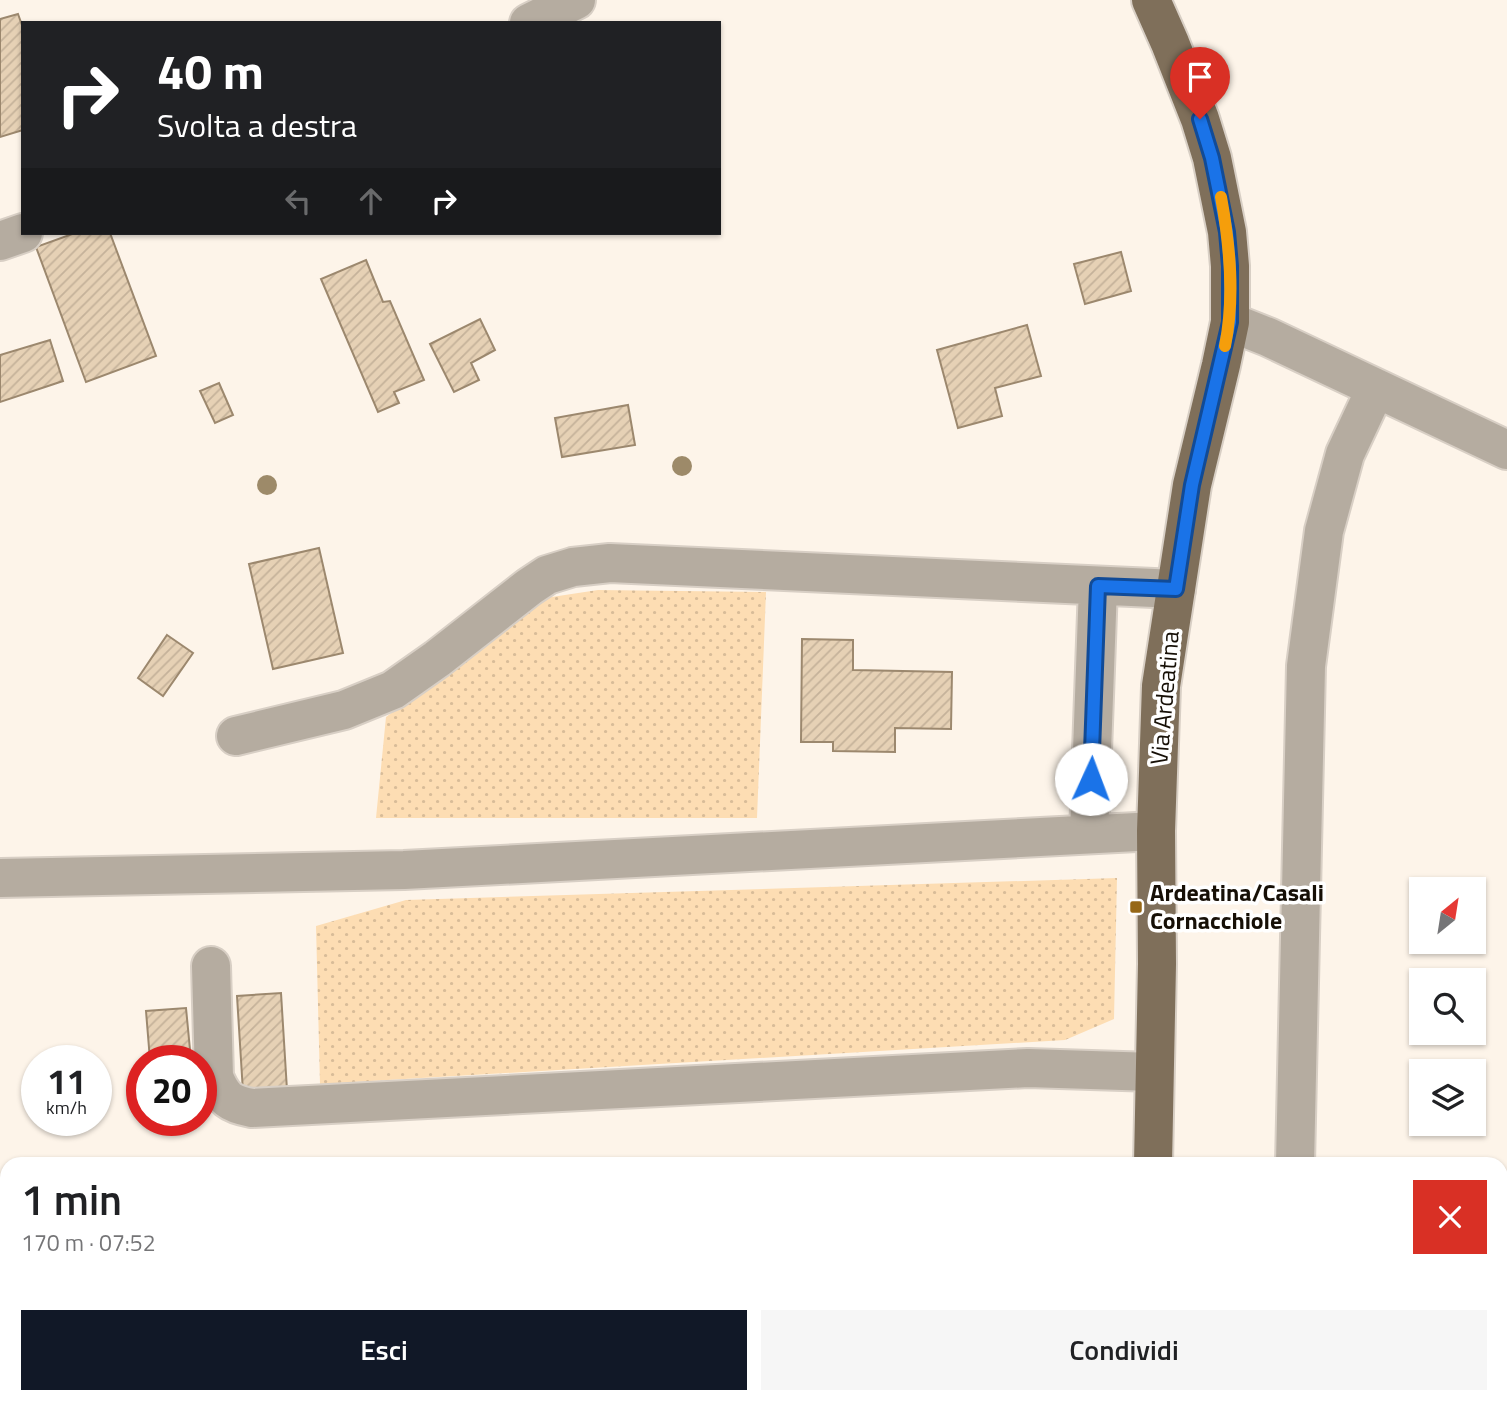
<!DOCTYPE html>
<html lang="it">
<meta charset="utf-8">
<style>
:root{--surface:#fff;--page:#f6f6f6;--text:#202124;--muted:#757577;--accent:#111827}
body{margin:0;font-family:"Titillium Web",sans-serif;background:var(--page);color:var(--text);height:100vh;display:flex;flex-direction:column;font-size:26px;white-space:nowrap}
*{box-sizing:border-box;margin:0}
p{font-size:23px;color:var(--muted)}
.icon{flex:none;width:38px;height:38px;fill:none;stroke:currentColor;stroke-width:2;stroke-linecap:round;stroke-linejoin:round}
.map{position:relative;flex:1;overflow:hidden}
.side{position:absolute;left:0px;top:1157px;width:1508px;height:247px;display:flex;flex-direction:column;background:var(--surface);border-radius:21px 21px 0 0;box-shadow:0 2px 5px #0004}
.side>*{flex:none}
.top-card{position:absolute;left:21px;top:21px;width:700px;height:214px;border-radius:0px;box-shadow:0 2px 5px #0004;background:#202124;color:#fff;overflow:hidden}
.needle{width:46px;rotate:30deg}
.fabs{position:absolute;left:1409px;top:877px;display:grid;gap:14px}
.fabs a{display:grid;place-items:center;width:77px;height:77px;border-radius:0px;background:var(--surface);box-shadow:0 2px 5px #0004;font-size:35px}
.speed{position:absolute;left:21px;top:1045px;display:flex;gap:14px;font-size:35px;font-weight:700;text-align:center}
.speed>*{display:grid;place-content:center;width:91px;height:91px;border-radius:50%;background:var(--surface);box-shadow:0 2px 5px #0004;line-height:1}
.speed small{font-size:18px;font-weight:400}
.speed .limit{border:10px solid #d22;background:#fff;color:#111}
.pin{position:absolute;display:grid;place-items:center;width:60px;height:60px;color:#fff;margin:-72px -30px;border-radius:50% 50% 50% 0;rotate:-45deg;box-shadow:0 0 7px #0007}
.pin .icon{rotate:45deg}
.me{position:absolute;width:77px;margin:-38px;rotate:2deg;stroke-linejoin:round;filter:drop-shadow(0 0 5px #0008)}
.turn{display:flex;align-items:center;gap:24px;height:147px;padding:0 21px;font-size:32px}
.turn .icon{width:91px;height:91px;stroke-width:2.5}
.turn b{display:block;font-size:49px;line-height:60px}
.lanes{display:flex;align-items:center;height:66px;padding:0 21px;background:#0003;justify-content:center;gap:35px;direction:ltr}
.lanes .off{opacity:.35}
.round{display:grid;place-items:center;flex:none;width:74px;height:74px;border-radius:0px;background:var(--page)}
.summary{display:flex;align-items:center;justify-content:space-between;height:119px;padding:0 21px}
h1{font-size:42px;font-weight:600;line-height:52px}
.button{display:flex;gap:14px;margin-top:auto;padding:14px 21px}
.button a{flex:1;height:80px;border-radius:0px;background:var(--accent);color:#fff;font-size:28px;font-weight:600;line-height:80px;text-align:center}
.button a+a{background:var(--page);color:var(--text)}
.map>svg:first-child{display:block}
.grass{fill:url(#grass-dots)}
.building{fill:url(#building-hatch);stroke:#9c886e;stroke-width:2}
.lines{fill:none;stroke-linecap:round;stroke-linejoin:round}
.minor-casing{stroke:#d8cfc5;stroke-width:42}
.major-casing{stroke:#d8cfc5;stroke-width:42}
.minor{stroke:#b5aca0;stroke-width:38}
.major{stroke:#7f6f5a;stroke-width:38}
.tree{fill:#9d8a69}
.route-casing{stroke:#114b97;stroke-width:18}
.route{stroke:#1a73e8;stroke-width:12}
.slow{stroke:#f59e0b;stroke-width:12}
.poi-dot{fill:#966716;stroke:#fff;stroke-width:2.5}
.labels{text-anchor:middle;stroke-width:7;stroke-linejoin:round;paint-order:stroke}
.street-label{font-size:24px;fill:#160f06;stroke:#fff}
.poi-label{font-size:24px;font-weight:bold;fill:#160f06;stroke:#fff;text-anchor:start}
</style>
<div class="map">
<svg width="1507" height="1403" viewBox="0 0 1507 1403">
<defs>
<pattern id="grass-dots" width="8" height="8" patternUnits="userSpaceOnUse" patternTransform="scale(1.75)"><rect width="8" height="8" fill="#fdddb3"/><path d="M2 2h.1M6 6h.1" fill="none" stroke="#d8bc98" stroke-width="1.8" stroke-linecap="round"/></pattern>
<pattern id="building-hatch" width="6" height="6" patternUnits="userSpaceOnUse" patternTransform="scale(1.75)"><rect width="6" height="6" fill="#e6d1b5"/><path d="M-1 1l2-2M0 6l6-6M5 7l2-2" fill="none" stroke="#c5b29a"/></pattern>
</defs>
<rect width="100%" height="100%" fill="#fdf4e9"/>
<!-- grass -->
<path class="grass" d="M598,590L766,592L757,818H376L386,717L545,598Z
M1117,878L1114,1019L1065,1040L320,1084L316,926L406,900Z"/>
<!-- building -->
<path class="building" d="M18,14L23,28V130L0,137V19Z
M75,233H110L156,356L86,382L36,247Z
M1121,252L1131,291L1085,304L1074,264Z
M366,260L383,302L390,301L424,380L394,392L399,403L378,412L321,279Z
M480,319L495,350L471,363L479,380L454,392L430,344Z
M1027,325L1041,376L995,388L1002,416L958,428L937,350Z
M50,340L63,381L0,402V355Z
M219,383L233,415L215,423L200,391Z
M628,405L635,445L562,457L555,418Z
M319,548L343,653L273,669L249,564Z
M167,635L193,653L163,696L138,678Z
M802,639L853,640V670L952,672L951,729L895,728V752L833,751V742H801Z
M281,993L287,1090L243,1092L237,996Z
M186,1008L191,1060H150L146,1011Z"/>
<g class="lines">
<defs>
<path id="minor" d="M529,23L576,0
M0,241L23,233
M1230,322L1268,337L1507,450
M236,736L344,710L393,690L437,659L529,587L547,575L573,567L610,563L1176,589
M1089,834L1098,586
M0,878L404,870L1156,831
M211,966L214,1077C223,1099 230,1104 252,1108L1028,1068L1154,1072
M1295,1164L1306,666L1324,531L1345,454L1376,388
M1301,1396L1302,1403"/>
<path id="major" d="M1151,0L1170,43L1200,119L1212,158L1227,232L1230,266V322L1221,365L1192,485L1161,686L1156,831L1157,964L1153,1164
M1155,1396V1403"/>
</defs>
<!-- minor casing -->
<use href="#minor" class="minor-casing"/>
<!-- major casing -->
<use href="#major" class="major-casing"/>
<!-- minor -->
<use href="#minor" class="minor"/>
<!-- major -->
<use href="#major" class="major"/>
</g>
<!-- trees -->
<g class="tree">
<circle cx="682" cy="466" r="10"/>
<circle cx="267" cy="485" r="10"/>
</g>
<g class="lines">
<defs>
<path id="route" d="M1091,779L1098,586L1176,589L1192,485L1230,322V266L1227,232L1212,158L1200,119"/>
</defs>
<!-- route casing -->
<use href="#route" class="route-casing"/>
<!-- route -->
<use href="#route" class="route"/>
<!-- slow -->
<path class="slow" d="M1221,197C1230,246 1235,297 1225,346"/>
</g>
<!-- markers -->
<rect class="poi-dot" x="1129" y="900" width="14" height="14" rx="3.5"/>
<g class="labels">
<!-- street labels -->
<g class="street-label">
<text transform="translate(1165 698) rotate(-85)" y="8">Via Ardeatina</text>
</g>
<!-- poi labels -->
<g class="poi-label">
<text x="1150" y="901">Ardeatina/Casali<tspan x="1150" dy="28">Cornacchiole</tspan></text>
</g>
</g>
</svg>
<div class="fabs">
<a><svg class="needle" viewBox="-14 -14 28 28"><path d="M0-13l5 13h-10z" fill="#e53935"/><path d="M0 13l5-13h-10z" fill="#757577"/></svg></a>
<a><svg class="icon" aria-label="search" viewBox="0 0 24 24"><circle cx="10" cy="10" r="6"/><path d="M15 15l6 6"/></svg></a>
<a><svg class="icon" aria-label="layers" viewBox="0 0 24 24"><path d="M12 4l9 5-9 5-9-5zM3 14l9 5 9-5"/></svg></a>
</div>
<div class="speed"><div>11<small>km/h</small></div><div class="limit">20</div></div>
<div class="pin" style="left:1200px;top:119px;background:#d93025"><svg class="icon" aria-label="arrive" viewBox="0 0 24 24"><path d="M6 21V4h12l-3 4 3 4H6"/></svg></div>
<svg class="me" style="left:1091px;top:779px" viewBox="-20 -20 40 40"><circle r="19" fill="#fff"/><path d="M0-13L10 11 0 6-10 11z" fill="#1a73e8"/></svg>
<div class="top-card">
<div class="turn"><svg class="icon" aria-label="right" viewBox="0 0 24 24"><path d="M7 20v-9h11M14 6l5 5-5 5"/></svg><div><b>40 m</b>Svolta a destra</div></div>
<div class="lanes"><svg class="icon off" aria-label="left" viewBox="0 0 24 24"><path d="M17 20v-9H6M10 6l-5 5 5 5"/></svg><svg class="icon off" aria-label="ahead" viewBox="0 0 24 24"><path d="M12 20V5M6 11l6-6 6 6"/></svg><svg class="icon" aria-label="right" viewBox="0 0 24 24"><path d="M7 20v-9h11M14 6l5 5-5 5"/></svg></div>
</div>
<section class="side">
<div class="summary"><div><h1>1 min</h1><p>170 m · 07:52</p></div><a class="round" style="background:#d93025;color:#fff"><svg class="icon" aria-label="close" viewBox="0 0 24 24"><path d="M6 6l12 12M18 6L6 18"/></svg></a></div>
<div class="button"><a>Esci</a><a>Condividi</a></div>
</section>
</div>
